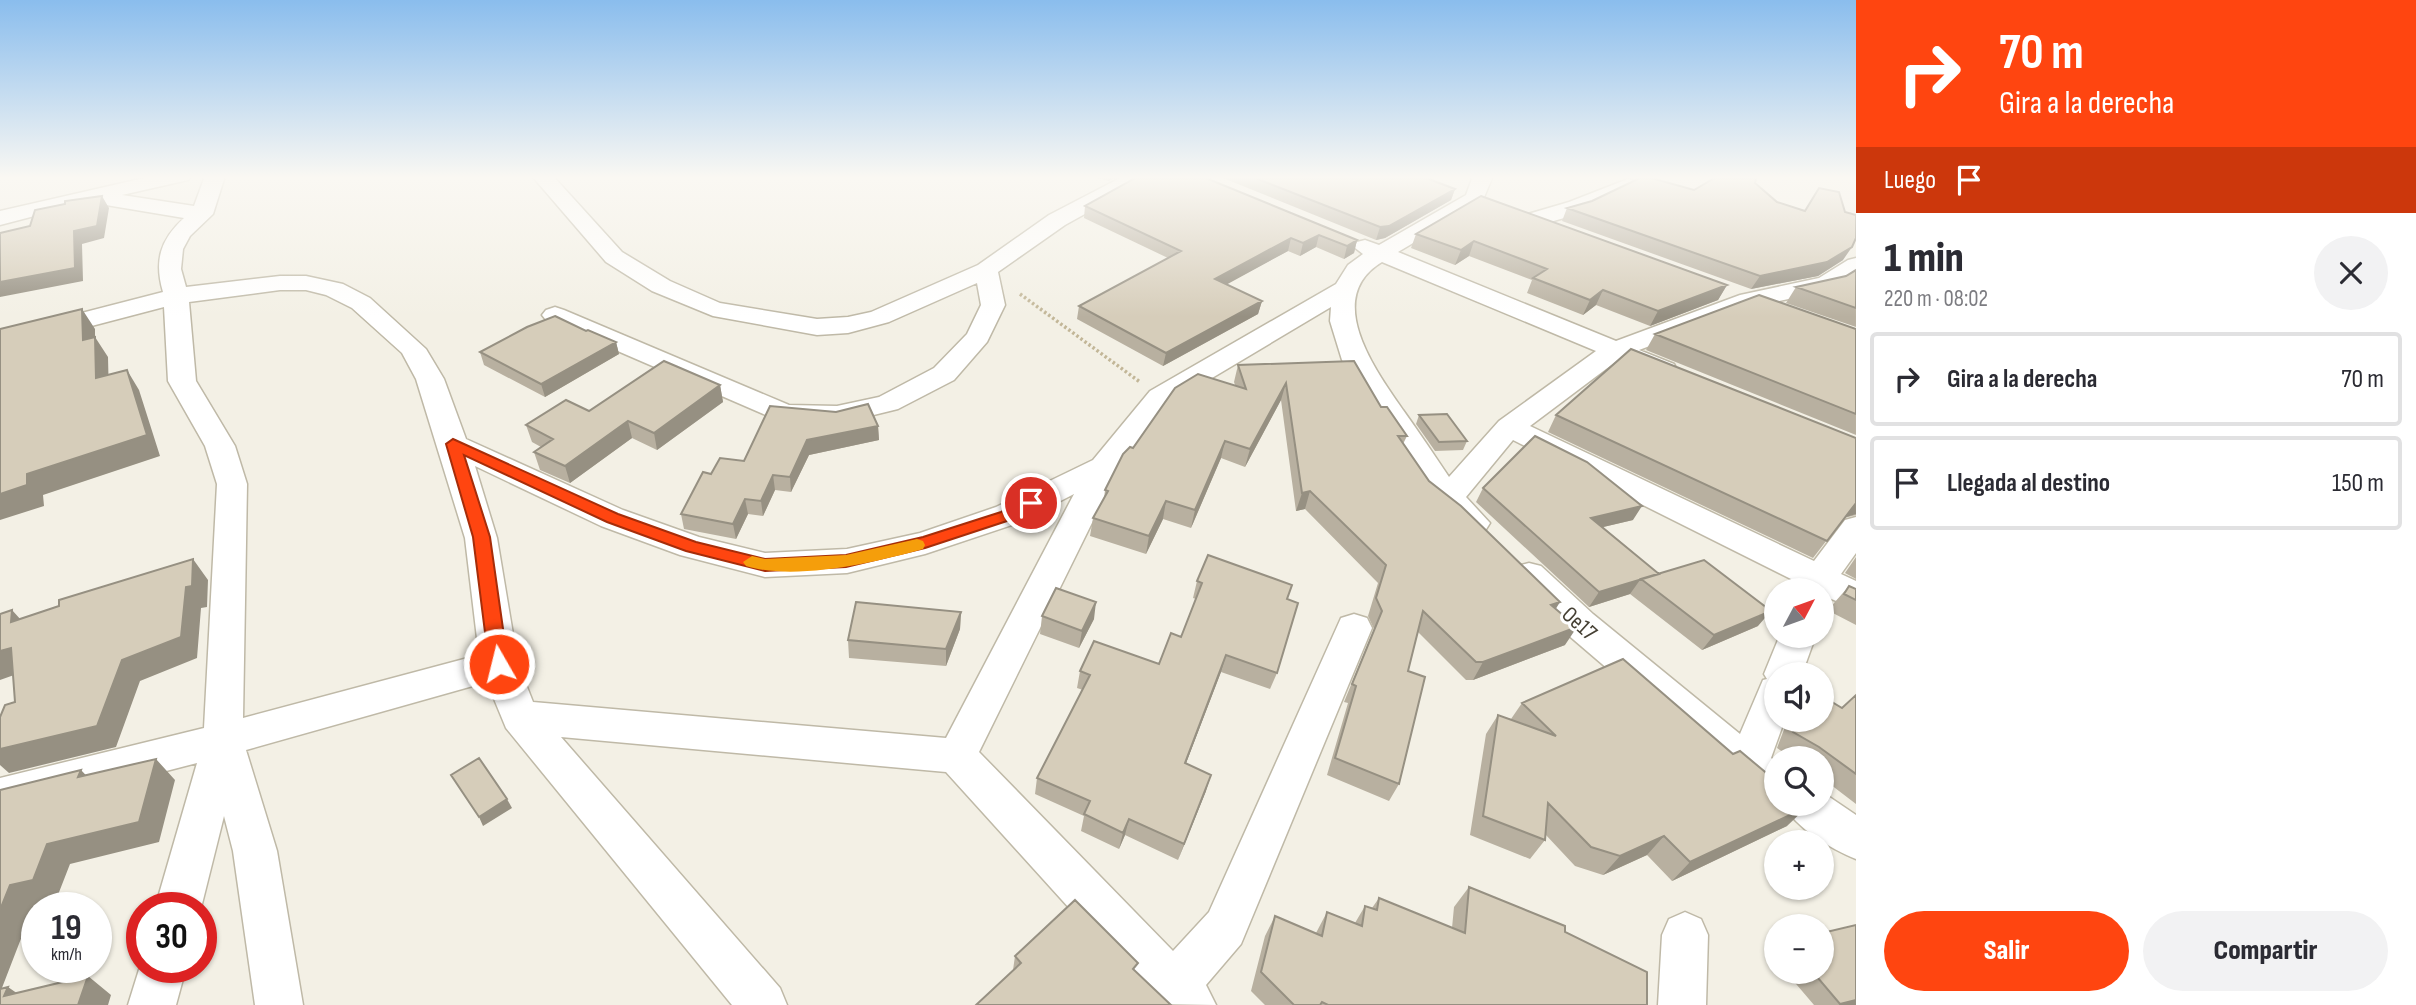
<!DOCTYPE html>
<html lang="es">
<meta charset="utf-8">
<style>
:root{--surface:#fff;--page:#f2f2f3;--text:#2b2b33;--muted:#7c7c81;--line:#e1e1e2;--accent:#ff4510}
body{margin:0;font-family:"Sofia Sans Condensed",sans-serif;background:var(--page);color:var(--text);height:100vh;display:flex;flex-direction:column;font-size:26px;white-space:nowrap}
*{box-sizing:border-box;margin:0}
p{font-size:23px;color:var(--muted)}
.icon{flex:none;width:38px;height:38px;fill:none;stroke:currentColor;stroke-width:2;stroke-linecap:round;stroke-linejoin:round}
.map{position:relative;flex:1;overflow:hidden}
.drawer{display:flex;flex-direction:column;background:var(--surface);width:560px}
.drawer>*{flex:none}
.guide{background:#ff4510;color:#fff;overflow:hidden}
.needle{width:46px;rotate:49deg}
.tools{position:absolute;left:1764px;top:578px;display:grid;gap:14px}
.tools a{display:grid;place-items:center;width:70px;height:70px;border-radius:50%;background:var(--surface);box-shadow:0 2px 5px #0004;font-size:35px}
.speed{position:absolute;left:21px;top:892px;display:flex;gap:14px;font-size:35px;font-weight:700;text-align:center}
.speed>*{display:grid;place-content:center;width:91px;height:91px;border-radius:50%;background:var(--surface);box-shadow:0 2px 5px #0004;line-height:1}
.speed small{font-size:18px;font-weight:400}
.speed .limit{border:10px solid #d22;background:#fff;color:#111}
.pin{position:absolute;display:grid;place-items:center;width:60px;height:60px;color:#fff;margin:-30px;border:4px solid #fff;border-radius:50%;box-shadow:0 2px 7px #0007}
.me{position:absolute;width:77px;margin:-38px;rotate:352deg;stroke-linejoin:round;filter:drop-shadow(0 0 5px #0008)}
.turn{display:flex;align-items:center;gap:24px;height:147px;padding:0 28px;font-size:32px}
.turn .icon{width:91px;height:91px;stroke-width:2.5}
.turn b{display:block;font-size:49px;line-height:60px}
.then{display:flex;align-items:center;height:66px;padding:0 28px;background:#0003;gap:14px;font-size:26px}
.round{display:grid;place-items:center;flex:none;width:74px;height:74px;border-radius:37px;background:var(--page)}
.head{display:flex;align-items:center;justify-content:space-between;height:119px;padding:0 28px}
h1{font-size:42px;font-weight:800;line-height:52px}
.button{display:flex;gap:14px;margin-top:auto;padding:14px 28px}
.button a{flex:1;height:80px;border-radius:42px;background:var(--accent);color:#fff;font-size:28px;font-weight:800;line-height:80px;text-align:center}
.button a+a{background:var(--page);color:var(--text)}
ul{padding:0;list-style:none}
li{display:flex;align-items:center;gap:21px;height:94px;margin:0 14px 10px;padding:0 14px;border:4px solid var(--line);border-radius:7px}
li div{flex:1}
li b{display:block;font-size:26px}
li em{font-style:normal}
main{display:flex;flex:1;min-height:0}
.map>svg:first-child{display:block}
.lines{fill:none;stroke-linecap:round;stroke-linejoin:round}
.minor-casing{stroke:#bfb9a7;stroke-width:3}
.path{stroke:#c2b697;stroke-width:3.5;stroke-dasharray:2.5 2.5;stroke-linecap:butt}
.minor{fill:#fff;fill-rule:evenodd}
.wall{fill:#b8b0a0}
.shaded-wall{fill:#969082}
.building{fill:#d6cdba;stroke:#969082;stroke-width:2}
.route{fill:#ff4510;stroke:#a62d0a;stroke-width:2}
.slow{fill:#f59e0b}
.labels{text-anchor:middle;stroke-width:6;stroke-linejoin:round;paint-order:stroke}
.street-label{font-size:23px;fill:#464034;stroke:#fff}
</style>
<main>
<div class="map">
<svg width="1856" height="1005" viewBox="0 0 1856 1005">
<rect width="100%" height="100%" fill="#f3f0e5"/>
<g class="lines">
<defs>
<path id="minor" d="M153,176H191L188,180L122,195L194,206L205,176H225L213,214L190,236L183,249L181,269L186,287L280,276H306L343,284L370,298L426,349L444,379L466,439L623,510L699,537L765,553L847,549L920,533L996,507L1093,460L1150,391L1336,284L1348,265L1363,254L1354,247L1357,242L1365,240L1379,245L1466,195L1473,176H1493L1482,202L1398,252L1616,341L1740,295L1819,278L1848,260L1856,258V275L1835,289L1756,306L1639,350L1674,364L1677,370L1674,376C1655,380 1635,368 1618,360L1530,426L1814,561L1845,520L1856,517V553L1841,574L1856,581V609L1829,598L1822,601V590H1799L1801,584L1513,440L1466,497L1490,523L1485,531L1474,534L1463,531L1437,505L1342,360L1330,321L1331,307L1170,403L1118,470L979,752L1173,951L1209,912L1341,618L1354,614L1367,618L1372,628L1241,944L1206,985L1216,1005L1156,1004L946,772L561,737L780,988L787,1005H732L506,728L487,682L246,750L277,851L303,1005H255L233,851L224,816L201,908H155L197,763L0,814V778L204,728L217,484L205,446L168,381L164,307L0,350V334L163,292C154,261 160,240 184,218L88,202L0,225V211ZM1382,262L1596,351L1499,421L1449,477C1434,455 1419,432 1403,410C1376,371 1322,298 1382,262ZM280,290H306L326,295L352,308L402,353L416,379L465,538L479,655L243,718L247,484L235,446L196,381L189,302ZM475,466L601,526L680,555L765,577L847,573L925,554L1018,523L1074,494L946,738L533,702L518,664L497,538Z
M532,176H553L622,252L670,281L720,303L817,319L848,317L871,312L978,265L1049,215L1124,176H1149L1146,180L1065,225L998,272L1005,305L987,342L954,380L898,409L837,424L775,419L546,320L542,315L546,310L555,307L564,310L789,405L837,406L879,397L934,368L967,334L981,305L977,283L889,322L848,333L817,335L713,316L652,291L606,262Z
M1628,179L1635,181L1638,185L1635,189L1585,212L1529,228L1521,226L1518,221L1521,216L1569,202Z
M1529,563L1541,566L1593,614L1740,734L1763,680L1767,679L1764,674L1780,635H1816L1802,674H1776V719H1785L1771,758L1776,762V802L1761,797L1734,777L1567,634L1517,584L1512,575L1517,566Z
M1822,792L1856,815V859C1831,849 1795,828 1783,803H1822Z
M1685,912L1701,919L1708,935L1706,1005H1658L1662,935L1669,919Z
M142,960V968H186L176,1005H128Z"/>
</defs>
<!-- minor casing -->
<use href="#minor" class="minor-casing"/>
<!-- path -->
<path class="path" d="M1020,294L1140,382"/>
<!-- minor -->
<use href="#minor" class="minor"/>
</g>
<!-- wall -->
<path class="wall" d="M1092,176H1119L1108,181Z
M1139,176L1357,240L1354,253L1344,259L1316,247L1300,256L1288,251L1226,284L1262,301L1258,314L1163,366L1077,319L1079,306L1168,258L1084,218L1085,206Z
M1218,176H1421L1455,189L1451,200L1385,238L1376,240Z
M1755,183L1843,260L1818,276L1751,289L1562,221L1567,208Z
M1481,196L1727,285L1718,300L1650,326L1596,305L1583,315L1527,293L1532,280L1469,256L1455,265L1411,248L1416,234Z
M1856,270V327L1786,303L1796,287L1846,276Z
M1856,329V435L1646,350L1655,334Z
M586,331L616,342L619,354L545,397L484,365L480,352Z
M1238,365L1381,407L1407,436L1403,444L1429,481L1556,609L1565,645L1473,680H1466L1418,632L1408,671L1399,784L1389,801L1327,775L1348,703L1344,702L1374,629L1368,616L1378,583L1305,509L1296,511L1281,400L1245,467L1221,458L1191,528L1163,519L1146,554L1090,536L1093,518L1104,499L1105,490L1133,448L1235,385L1234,382Z
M720,385L723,402L657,450L632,438L570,483L540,470L534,452L541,447L532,442L526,425L589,411Z
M1419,415L1467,441L1463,450L1435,451L1416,424Z
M1556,415L1856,438V515L1844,518L1813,558L1548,432Z
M878,426L879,440L809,455L791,492L775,490L763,516L748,514L736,539L684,529L681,514L711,474Z
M1483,488L1633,520L1603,527L1659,574L1758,626L1702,650L1630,594L1589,607L1476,502Z
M1856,557V579L1845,573Z
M1197,581L1287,599L1277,673L1270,689L1221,672L1186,763L1206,791L1178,860L1125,835L1119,849L1081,831L1084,816L1035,794L1037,778L1083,690L1077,688L1080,671L1159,664L1181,637L1196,599L1193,598Z
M1849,586L1856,589V625L1829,611L1834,603Z
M961,612L960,629L946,666L849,658L848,640Z
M1042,616L1094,619L1079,648L1040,634Z
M1856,695V804L1822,778V758H1792L1777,748L1788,719H1822L1842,708Z
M1522,703L1787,826L1672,881L1647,855L1603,875L1575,866L1545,834V840L1530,859L1470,835L1486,734L1498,715L1511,719Z
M1469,887L1565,932L1647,1005H1265L1251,991L1265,936L1275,916L1316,933L1327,912L1355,923L1365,906L1372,908L1379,898L1452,928L1454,907Z
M1776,950V961L1771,954Z
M1015,956L1138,963L1013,970Z
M1785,971H1822L1856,1005H1814Z"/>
<!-- shaded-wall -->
<path class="shaded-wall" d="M1109,176H1119L1108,181Z
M1455,189L1451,200L1385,238L1376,240L1380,227Z
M102,196L109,208L104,238L82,244L83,281L0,297V282L74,231Z
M1319,235L1316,247L1300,256L1303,243Z
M1291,238L1288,251L1213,292L1215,279Z
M1357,240L1354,253L1344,259L1347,246Z
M1474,241L1469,256L1455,265L1461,250Z
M1852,247L1843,260L1818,276L1751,289L1760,276Z
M1727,285L1718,300L1650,326L1658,311Z
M1603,290L1596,305L1583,315L1590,300Z
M1262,301L1258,314L1163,366L1166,353Z
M82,309L95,329V341V337L108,357L109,399L96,378L83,340Z
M616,342L619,354L545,397L541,384Z
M127,370L139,390L160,456L43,495L44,506L0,520V494L27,474Z
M1286,383L1281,400L1245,467L1250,449Z
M720,385L723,402L657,450L654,433Z
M628,421L632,438L570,483L565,466Z
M878,426L879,440L809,455L791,492L790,477L807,440Z
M1225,441L1221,458L1191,528L1195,510Z
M773,475L775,490L763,516L761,501Z
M1310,491L1305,509L1296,511L1302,493Z
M745,499L748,514L736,539L733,524Z
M1166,501L1163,519L1146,554L1149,536Z
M1856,502V514L1843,518Z
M1642,506L1633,520L1582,532L1591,518Z
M193,559L208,580L207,607L201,608L197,658L140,681L116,747L9,773L0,765V749L122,660L186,587Z
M1640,580L1630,594L1589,607L1599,592Z
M1096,602L1094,619L1079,648L1082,631Z
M1560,602L1549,620L1551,605Z
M12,610L31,631L11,622Z
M1771,611L1758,626L1702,650L1714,635Z
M961,612L960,629L946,666V649Z
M1577,627L1565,645L1473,680L1483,662Z
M11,648L31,669L0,680V651Z
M1226,655L1221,672L1180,779L1185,763Z
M156,759L175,780L159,842L70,864L56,900L34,905L0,993V910L10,885L47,844Z
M81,770L101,791L78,777Z
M1211,775L1206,791L1178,860L1184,844Z
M507,799L512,808L483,826L479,817Z
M1807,807L1787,826L1672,881L1690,862Z
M1129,819L1125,835L1119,849L1123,833Z
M1664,836L1647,855L1603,875L1620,856Z
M88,976L111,995L108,1005H78Z
M8,987L34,1005L4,996Z
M1856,1000V1005H1839L1840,1004Z"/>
<!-- building -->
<path class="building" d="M1139,176H1201L1357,240L1347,246L1319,235L1303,243L1291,238L1215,279L1262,301L1166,353L1079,306L1181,251L1085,206Z
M1250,176H1421L1455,189L1389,226L1380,227Z
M1644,176L1694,190L1718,176H1757L1755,183L1777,202L1805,211L1819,188L1839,192L1845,212L1856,215V238L1852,247L1827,262L1760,276L1567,208L1592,201Z
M102,196L97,226L74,231L75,268L0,282V233L30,226L35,210L65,204V201Z
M1481,196L1727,285L1658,311L1603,290L1590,300L1533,278L1547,269L1474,241L1461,250L1416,234Z
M1856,270V308L1796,287L1846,276Z
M1759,295L1856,329V414L1655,334Z
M82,309L83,340L95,337L96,378L127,370L147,435L27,474V485L0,494V329Z
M555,316L586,331L588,330L616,342L541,384L480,352L527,327Z
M1631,349L1856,438V503L1827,541L1556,415Z
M664,361L720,385L654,433L628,421L565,466L534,452L553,439L526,425L566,400L589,411Z
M1354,361L1381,407H1387L1407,436H1398L1429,481L1461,506L1560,602L1551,605L1577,627L1483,662H1476L1423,611L1408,671L1425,677L1399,784L1335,758L1356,686L1352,684L1382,611L1376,598L1386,565L1310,491L1302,493L1286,383L1250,449L1225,441L1195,510L1166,501L1149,536L1093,518L1108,491L1105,490L1123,454L1130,447L1133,448L1175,388L1198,374L1246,389L1238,365Z
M868,404L878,426L807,440L790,477L773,475L761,501L745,499L733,524L681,514L703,472L711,474L720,458L744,461L770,406L836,412Z
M1447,414L1467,441L1439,442L1419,415Z
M1535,436L1587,462L1642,506L1591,518L1659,574L1599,592L1483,488Z
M1208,555L1292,585L1287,599L1298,603L1277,673L1226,655L1185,763L1211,775L1184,844L1129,819L1123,833L1084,814L1090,801L1037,778L1090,675L1080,671L1094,641L1159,664L1171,633L1181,637L1202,583L1197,581Z
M193,559L192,586L186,587L181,637L122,660L97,726L0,749V717L5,705L15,702L11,648L0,651V614L12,610L11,622L59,606V600Z
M1704,560L1771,611L1714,635L1641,579Z
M1849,586L1856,589V600L1844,594Z
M1056,588L1096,602L1082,631L1042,616Z
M856,602L961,612L946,649L848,640Z
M1623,659L1733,754L1740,751L1776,781V803H1803L1807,807L1690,862L1664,836L1620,856L1591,847L1548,803L1545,840L1483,816L1498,715L1556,736L1522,703Z
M1856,695V774L1819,747L1793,732L1798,719H1822V696L1842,708Z
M479,758L507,799L479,817L451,775Z
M156,759L139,822L47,844L33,880L10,885L0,910V790L81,770L78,777Z
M1469,887L1565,926V932L1647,972V1005H1328L1322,1002L1320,1005H1294L1261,972L1275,916L1322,936L1327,912L1362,926L1365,906L1377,910L1379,898L1465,933Z
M1075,900L1138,963L1133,969L1171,1005H976L1021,963L1015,956Z
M1856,925V1000L1840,1004L1812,971H1822V933Z
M88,976L78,1005H0V989L8,987L4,996Z"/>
<!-- sky -->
<linearGradient id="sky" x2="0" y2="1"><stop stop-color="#8abded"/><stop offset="0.56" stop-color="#faf8f3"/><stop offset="1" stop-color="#faf8f3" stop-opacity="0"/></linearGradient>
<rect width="1856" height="317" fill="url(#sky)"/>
<!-- route -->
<path class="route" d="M453,439L618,514L696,542L765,559L846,555L923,537L1001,512L1031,498L1039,503L1013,519L925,548L846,567L765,571L686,551L607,522L464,455L490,537L508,664L505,669L499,671L492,669L489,664L473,537L446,444Z"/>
<!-- slow -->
<path class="slow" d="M917,539L923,541L925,545L923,549C873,563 795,581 746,566L743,562L752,556L765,559L846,555Z"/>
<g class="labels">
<!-- street labels -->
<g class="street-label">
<text transform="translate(1580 623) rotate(42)" y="8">Oe17</text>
</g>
</g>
</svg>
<div class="tools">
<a><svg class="needle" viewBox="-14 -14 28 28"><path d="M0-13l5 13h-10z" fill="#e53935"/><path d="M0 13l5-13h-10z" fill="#7c7c81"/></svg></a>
<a><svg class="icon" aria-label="sound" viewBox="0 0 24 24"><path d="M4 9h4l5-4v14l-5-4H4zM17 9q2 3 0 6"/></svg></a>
<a><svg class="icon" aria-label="search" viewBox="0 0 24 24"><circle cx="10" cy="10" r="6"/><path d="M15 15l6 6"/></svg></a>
<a>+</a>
<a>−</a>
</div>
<div class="speed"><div>19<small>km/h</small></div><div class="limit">30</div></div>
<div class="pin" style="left:1031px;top:503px;background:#d93025"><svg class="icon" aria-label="arrive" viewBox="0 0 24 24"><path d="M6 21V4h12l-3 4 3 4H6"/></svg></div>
<svg class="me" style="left:499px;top:664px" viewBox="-20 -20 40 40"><circle r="17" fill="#ff4510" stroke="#fff" stroke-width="3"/><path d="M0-11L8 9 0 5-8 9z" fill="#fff"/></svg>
</div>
<section class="drawer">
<div class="guide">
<div class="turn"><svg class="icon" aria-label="right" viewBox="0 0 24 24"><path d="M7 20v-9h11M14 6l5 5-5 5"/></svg><div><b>70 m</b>Gira a la derecha</div></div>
<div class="then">Luego<svg class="icon" aria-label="arrive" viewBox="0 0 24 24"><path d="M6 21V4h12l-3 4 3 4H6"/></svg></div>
</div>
<div class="head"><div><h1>1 min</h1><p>220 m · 08:02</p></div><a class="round"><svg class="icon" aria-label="close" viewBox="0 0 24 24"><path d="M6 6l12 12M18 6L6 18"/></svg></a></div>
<ul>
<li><svg class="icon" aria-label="right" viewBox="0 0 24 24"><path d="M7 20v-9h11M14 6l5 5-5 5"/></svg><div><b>Gira a la derecha</b></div><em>70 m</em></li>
<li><svg class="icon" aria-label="arrive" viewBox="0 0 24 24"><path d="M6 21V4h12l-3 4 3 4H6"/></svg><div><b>Llegada al destino</b></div><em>150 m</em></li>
</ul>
<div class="button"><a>Salir</a><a>Compartir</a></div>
</section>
</main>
